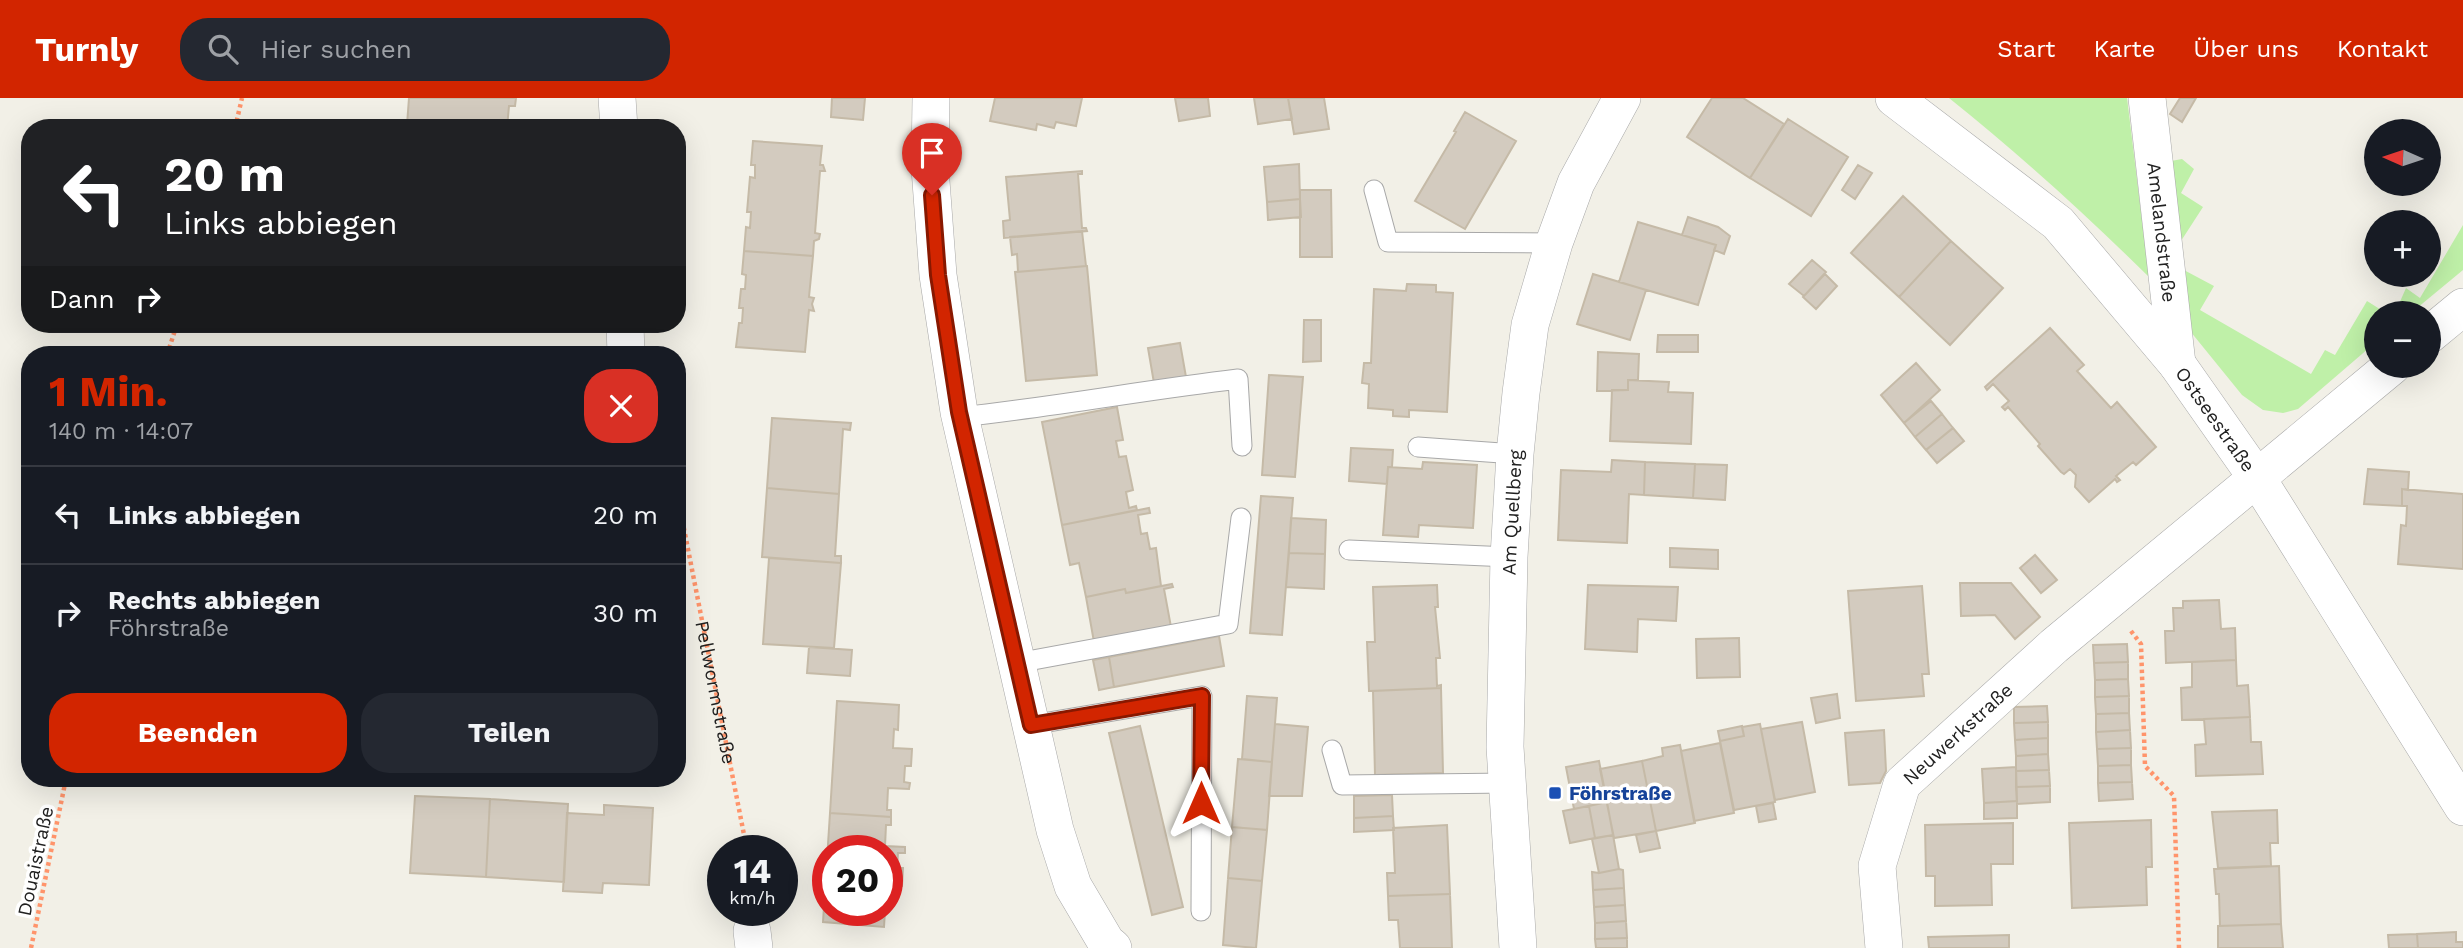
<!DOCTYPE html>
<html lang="de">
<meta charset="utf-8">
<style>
:root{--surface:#171b24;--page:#242831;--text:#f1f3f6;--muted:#9ea1a6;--line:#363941;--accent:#d22500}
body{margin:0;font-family:"Work Sans",sans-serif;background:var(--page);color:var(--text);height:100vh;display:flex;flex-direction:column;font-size:26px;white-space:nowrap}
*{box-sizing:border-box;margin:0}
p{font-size:23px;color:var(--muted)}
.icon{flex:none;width:38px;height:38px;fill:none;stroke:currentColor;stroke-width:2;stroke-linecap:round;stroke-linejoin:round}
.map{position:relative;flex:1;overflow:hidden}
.side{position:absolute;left:21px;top:248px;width:665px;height:441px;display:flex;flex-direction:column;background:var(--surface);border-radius:28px;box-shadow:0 7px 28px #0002}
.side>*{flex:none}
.top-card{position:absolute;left:21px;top:21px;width:665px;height:214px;border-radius:28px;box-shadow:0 7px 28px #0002;background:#202124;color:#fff;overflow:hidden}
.needle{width:46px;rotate:273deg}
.controls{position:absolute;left:2364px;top:21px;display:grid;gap:14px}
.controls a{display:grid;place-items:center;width:77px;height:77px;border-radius:50%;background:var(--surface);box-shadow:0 7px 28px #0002;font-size:35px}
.speed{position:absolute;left:707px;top:737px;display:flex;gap:14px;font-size:35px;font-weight:700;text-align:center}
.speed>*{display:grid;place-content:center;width:91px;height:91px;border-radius:50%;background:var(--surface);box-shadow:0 7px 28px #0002;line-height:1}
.speed small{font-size:18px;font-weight:400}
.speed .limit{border:10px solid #d22;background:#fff;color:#111}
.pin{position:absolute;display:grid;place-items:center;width:60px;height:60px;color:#fff;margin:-72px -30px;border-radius:50% 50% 50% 0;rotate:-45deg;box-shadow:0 0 7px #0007}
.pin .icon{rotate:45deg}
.me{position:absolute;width:77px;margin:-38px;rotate:0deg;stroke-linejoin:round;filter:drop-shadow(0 0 5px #0008)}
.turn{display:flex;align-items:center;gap:24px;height:147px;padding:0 28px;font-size:32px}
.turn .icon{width:91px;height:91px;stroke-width:2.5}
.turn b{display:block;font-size:49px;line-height:60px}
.then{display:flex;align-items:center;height:66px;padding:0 28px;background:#0003;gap:14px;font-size:26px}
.round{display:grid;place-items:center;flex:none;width:74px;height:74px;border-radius:28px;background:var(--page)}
.head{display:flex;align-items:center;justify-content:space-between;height:119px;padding:0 28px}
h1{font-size:42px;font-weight:700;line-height:52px;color:var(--accent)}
.primary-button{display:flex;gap:14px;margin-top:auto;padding:14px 28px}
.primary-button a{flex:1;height:80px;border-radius:28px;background:var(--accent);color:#fff;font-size:28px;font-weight:700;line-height:80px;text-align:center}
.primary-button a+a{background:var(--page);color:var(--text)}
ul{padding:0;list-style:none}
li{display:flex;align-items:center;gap:21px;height:98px;padding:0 28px;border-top:2px solid var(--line)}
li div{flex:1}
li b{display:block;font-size:26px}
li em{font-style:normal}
header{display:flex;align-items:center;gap:42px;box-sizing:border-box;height:98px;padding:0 35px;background:var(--accent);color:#fff}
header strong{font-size:33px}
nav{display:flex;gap:38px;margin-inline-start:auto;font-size:24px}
.search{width:490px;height:63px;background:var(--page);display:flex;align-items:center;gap:18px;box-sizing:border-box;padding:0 24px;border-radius:28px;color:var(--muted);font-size:26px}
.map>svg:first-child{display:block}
.grass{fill:#bff0a8}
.building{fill:#d3cbbf;stroke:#c5baa7;stroke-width:2}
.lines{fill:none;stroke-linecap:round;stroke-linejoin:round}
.lane-casing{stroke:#a8a8a8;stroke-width:21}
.street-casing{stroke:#a8a8a8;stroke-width:38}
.path{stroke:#ff946b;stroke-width:4.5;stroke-dasharray:3.5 3.5;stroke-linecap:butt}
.lane{stroke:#fff;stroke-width:19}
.street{stroke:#fff;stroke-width:37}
.route-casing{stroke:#881800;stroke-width:18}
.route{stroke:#d22500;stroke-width:12}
.transit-dot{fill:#1a4fb4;stroke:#fff;stroke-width:2.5}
.labels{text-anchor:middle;stroke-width:7;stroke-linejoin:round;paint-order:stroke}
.street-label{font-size:19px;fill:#212121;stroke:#fff}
.transit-label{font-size:19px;font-weight:bold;fill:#164399;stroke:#fff;text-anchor:start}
</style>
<header>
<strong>Turnly</strong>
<div class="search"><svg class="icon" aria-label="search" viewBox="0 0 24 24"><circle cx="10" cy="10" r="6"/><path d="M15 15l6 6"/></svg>Hier suchen</div>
<nav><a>Start</a><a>Karte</a><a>Über uns</a><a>Kontakt</a></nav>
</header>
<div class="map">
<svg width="2463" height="850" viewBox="0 0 2463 850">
<rect width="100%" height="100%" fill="#f2f0e7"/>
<!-- grass -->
<path class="grass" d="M1949,0H2127L2149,179C2085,116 2019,56 1949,0Z
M2182,61L2194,71L2181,95L2203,109L2181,143L2171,63Z
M2463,127V172L2411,215H2395L2406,190L2420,200Z
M2182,171L2214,188L2200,212L2311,276L2325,252L2335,257L2367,203L2386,215H2376V244L2298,311L2283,315L2263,312L2242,297L2186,228Z"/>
<!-- building -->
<path class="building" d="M409,0H516L515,8H509L507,30H429L407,27Z
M832,0H865L863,22L831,19Z
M995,0H1082L1076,28L1056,24L1054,30L1037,26L1036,32L990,23Z
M1175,0H1208L1210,18L1179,23Z
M1254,0H1288L1292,21L1258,26Z
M1288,0H1324L1329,31L1294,36Z
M1712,0H1743L1784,26L1750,80L1687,39Z
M2180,0H2196L2182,24L2170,16Z
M1465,14L1516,43L1465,131L1415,103L1456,34L1454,33Z
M1788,21L1848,59L1811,118L1750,80Z
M753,43L822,48L820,67H823L825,73H820L815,135L820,136L819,141L814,143L813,158L744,153L746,129L750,130L751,114H747L750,79L755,80V67H751Z
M1299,66L1300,101L1267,104L1264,69Z
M1858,67L1872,75L1855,101L1842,92Z
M1082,73V76H1078L1082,130H1086L1087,133L1004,140L1003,123L1010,122L1006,79Z
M1300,92H1331L1332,159H1300Z
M1903,98L1951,143L1899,199L1851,155Z
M1300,101L1301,119L1268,122L1267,104Z
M1688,119L1718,129L1730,138L1724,156L1714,152L1716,147L1682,137Z
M1638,124L1716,147L1698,207L1619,184Z
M1082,133L1086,168L1018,174L1017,156L1012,157L1010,139Z
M1951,143L2003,190L1950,247L1899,199Z
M744,153L813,158L809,199L814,200L812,206L814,213L809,212L805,254L736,249L739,225H742L743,210H739L741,191H745L746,177L742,176Z
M1812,162L1826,174L1804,198L1789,186Z
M1087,168L1097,277L1026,283L1015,174Z
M1593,176L1646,192L1630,242L1577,226Z
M1825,176L1837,188L1816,211L1803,199Z
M1407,186L1436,187V194L1453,195L1447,314L1409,312V319L1393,318V312L1368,310L1369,286L1362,285L1364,265H1371L1374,191L1406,193Z
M1304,222H1321V263L1303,264Z
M2050,230L2084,267L2077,273L2111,310L2117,304L2156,349L2136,367L2133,364L2116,378L2120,382L2117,384L2115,381L2089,404L2075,389L2076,377L2070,371L2064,376L2061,374L2038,348L2040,346L2008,309L2005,312L2002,309L2009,303L1993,286L1987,292L1985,289Z
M1658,237H1698V254H1657Z
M1180,245L1186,279L1154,285L1148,250Z
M1598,254L1639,256L1638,282H1628V292L1597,293Z
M1916,265L1940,292L1904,325L1881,297Z
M1269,277L1303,279L1295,379L1262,377Z
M1628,282L1669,284L1668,294L1693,295L1691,346L1610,343L1612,292H1628Z
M1931,303L1942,316L1915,339L1904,325Z
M1117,309L1123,342L1116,343L1119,359L1126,358L1133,392L1126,394L1129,410L1136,408L1137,412L1062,427L1042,324Z
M1942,316L1953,330L1926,352L1915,339Z
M772,320L851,325L850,332L843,331L839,396L767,390Z
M1953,330L1964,343L1937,365L1926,352Z
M1351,350L1393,352L1392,369H1388L1387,386L1349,383Z
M1612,362L1645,364L1644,397L1629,396L1627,445L1558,442L1561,372L1611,374Z
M1423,364L1477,367L1473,430L1419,427L1418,439L1383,437L1388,369L1422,371Z
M1645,364L1695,366L1693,400L1644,397Z
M1695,366L1727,367L1725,402L1693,400Z
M2368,371L2409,374L2408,392L2402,391V408L2364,406Z
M767,390L839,396L835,458H841V465L762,459Z
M2402,391L2463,396V471L2398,466L2401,427L2406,428L2407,408H2402Z
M1261,398L1293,400L1282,537L1250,535Z
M1149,410L1150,415L1138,417L1141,436L1147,435L1150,451L1156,450L1161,488L1126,495L1125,491L1086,499L1079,465L1070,467L1062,427Z
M1291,420L1326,422L1325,456L1289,455Z
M1670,450L1718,452V471L1670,469Z
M1289,455L1325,456L1324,491L1286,489Z
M2035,457L2057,482L2041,495L2020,470Z
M769,460L841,465L834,550L763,546Z
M1960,485H2011L2040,519L2015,541L1995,517L1961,518Z
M1172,486L1173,489L1164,491L1171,529L1094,544L1086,499L1125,491L1126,495Z
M1437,487L1438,509H1435L1440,560H1436L1437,588L1441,587V590L1369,593L1367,544H1375L1373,489Z
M1588,487L1678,489L1676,523L1638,521L1637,554L1585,551Z
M1922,488L1929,576H1922L1924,598L1856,603L1848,493Z
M2219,502L2221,531L2235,530L2236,562L2166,565L2165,533H2174L2173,510H2183V503Z
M1219,538L1224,568L1114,589L1109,559Z
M1739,540L1740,579L1697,580L1696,541Z
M2127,546L2128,564L2094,565L2093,547Z
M809,549L852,552L850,578L807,575Z
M1109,559L1114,589L1099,592L1093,562Z
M2236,562L2237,588L2248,587L2250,619L2182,622L2181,590L2192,589V564Z
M2128,564V581L2095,582L2094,565Z
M2128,581L2129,598L2095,599V582Z
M1441,590L1443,675L1375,677L1373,593Z
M1837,596L1840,620L1816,625L1811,600Z
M1247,598L1277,600L1272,664L1242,661Z
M2129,598V615L2096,616L2095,599Z
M837,603L899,607L898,632L894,631L893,650L912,651L911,668H905L904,684L910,685L909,691L888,690L887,712H891V719L830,715Z
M2047,608L2048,624L2014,625V609Z
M2129,615L2130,632L2096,634V616Z
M2250,619L2251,644H2261L2263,676L2196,678L2195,647L2206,646L2204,621Z
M1802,624L1815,694L1775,702L1761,631Z
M2048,624V640L2015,642L2014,625Z
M1275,626L1308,629L1302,698H1269Z
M1760,626L1775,704L1734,712L1720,643L1744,638L1742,629Z
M1140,628L1183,809L1152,817L1109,635Z
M1742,628L1744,638L1720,643L1718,633Z
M1884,632L1886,673L1880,685L1849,687L1845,635Z
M2130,632L2131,650L2097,651L2096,634Z
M2048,640V656L2016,658L2015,642Z
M1720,645L1734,715L1694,723L1681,653Z
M1680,647L1695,725L1656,733L1642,663L1663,658L1662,650Z
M2131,650V667L2098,668L2097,651Z
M2048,656L2049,672L2016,673V658Z
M1238,661L1272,664L1267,732L1232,729Z
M1599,663L1607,704L1574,711L1566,669Z
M1642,663L1656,733L1614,740L1600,671Z
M2131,667L2132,684L2098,685V668Z
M2016,669L2017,703L1984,705L1982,671Z
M2049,672L2050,688L2016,689V673Z
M2132,684L2133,701L2099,703L2098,685Z
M2050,688V704L2017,706L2016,689Z
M1392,697L1393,718L1354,720V698Z
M415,698L490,701L486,779L410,775Z
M490,701L568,706L564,784L486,779Z
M2017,703V720L1984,721V705Z
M1607,704L1613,737L1595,740L1589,708Z
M1773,705L1776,721L1759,724L1756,708Z
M604,707L653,710L649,787L603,785L602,795L563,793L567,715L604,717Z
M1589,708L1595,740L1570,745L1563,713Z
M2277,712L2278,745H2270L2271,768L2218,770L2212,714Z
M830,715L891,719V727H886L885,748L905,749V755H898L897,770H903L902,788L887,787V752H828V812H885L884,829L823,824Z
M1393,718L1394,732L1354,734V720Z
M2151,722L2152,769H2146L2147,807L2072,810L2069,725Z
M2013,725V766H1991L1992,807L1935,808V778H1926L1925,727Z
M1447,727L1450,796L1388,798L1387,775H1395L1393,730Z
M1232,729L1267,732L1262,783L1228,780Z
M1656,733L1660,750L1640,754L1636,737Z
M1613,737L1619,771L1599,775L1592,741Z
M2279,768L2281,826L2220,828L2219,796H2216L2214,771Z
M1619,771L1623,772L1624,790L1593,792L1592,774L1599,775Z
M1228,780L1262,783L1256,850L1223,847Z
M1624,790L1625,807L1594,809L1593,792Z
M1450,796L1452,850H1400L1398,822H1389L1388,798Z
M1625,807L1626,823L1595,825L1594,809Z
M1626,823L1627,840L1595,841V825Z
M2281,826L2283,850H2218V828Z
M2456,834V844H2463V850H2418L2417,836Z
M2417,836L2418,850H2389L2388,837Z
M2009,837V850H1929L1928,839Z
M1627,840V850H1596L1595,841Z"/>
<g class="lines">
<defs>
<path id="lane" d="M1374,92L1388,144L1554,145
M960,319C1053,309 1145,292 1238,281L1242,348
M1418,349L1515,356
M1349,452L1509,459
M1017,565L1228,526L1241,420
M1031,627L1202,598L1201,813
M1332,652L1342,687L1508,685"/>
<g id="street">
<path d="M617,0L619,30"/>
<path d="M931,0L930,70L938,177L959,314L1055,732L1073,788L1106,844L1113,850"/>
<path id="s2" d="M1894,0L2058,125L2177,266L2257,380L2463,709"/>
<path id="s3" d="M2147,0L2177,266"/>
<path d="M625,226L626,257"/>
<path d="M2429,237L2463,209"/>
<path d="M752,833L754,850"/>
<path id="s4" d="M1518,850L1505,649L1509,459L1515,356L1521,295L1530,227L1554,145L1576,85L1622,0"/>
<path id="s5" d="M1884,850L1877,768L1902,686L2054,548L2392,268"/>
</g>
</defs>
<!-- lane casing -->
<use href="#lane" class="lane-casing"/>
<!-- street casing -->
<use href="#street" class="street-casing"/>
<!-- path -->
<g class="path">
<path d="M235,30L242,0"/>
<path d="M167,257L177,226"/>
<path id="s1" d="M677,395L747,752"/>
<path d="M2131,533L2141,546L2145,668L2174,698L2179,850"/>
<path d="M31,850L66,681"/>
</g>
<!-- lane -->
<use href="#lane" class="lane"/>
<!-- street -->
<use href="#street" class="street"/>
</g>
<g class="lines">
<defs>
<path id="route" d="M932,97L938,177L959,314L1031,627L1202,598L1201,705"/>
</defs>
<!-- route casing -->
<use href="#route" class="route-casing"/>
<!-- route -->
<use href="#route" class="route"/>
</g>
<!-- markers -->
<rect class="transit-dot" x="1548" y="688" width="14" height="14" rx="3.5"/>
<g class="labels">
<!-- street labels -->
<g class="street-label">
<text dy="7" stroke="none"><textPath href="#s3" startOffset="135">Amelandstraße</textPath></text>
<text dy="7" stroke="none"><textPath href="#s2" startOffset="458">Ostseestraße</textPath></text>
<text dy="7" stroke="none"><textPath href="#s4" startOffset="436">Am Quellberg</textPath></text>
<text dy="7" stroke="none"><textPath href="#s1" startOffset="203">Pellwormstraße</textPath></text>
<text dy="7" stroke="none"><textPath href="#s5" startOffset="243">Neuwerkstraße</textPath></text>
<text transform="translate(35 763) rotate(-78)" y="7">Douaistraße</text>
</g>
<!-- transit labels -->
<g class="transit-label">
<text x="1569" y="702">Föhrstraße</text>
</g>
</g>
</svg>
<div class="controls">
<a><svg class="needle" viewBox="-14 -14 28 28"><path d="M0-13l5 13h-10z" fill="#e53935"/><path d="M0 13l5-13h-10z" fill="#9ea1a6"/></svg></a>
<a>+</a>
<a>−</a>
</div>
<div class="speed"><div>14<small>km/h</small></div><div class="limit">20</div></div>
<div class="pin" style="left:932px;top:97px;background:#d93025"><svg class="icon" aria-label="arrive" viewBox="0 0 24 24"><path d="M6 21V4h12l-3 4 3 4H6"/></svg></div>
<svg class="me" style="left:1201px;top:705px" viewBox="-20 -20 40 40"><path d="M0-17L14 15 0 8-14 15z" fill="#d22500" stroke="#fff" stroke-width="4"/></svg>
<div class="top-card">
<div class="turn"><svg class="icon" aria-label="left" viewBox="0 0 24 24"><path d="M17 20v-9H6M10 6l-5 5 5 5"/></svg><div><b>20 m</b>Links abbiegen</div></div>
<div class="then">Dann<svg class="icon" aria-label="right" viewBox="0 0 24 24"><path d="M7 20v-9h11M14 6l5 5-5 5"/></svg></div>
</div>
<section class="side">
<div class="head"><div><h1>1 Min.</h1><p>140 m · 14:07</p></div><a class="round" style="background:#d93025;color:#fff"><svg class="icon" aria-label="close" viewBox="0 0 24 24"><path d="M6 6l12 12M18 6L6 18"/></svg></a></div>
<ul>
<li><svg class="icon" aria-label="left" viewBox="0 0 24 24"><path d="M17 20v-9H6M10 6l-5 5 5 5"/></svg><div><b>Links abbiegen</b></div><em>20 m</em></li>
<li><svg class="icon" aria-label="right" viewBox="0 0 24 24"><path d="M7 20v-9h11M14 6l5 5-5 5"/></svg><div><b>Rechts abbiegen</b><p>Föhrstraße</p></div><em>30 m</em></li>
</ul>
<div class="primary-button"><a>Beenden</a><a>Teilen</a></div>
</section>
</div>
